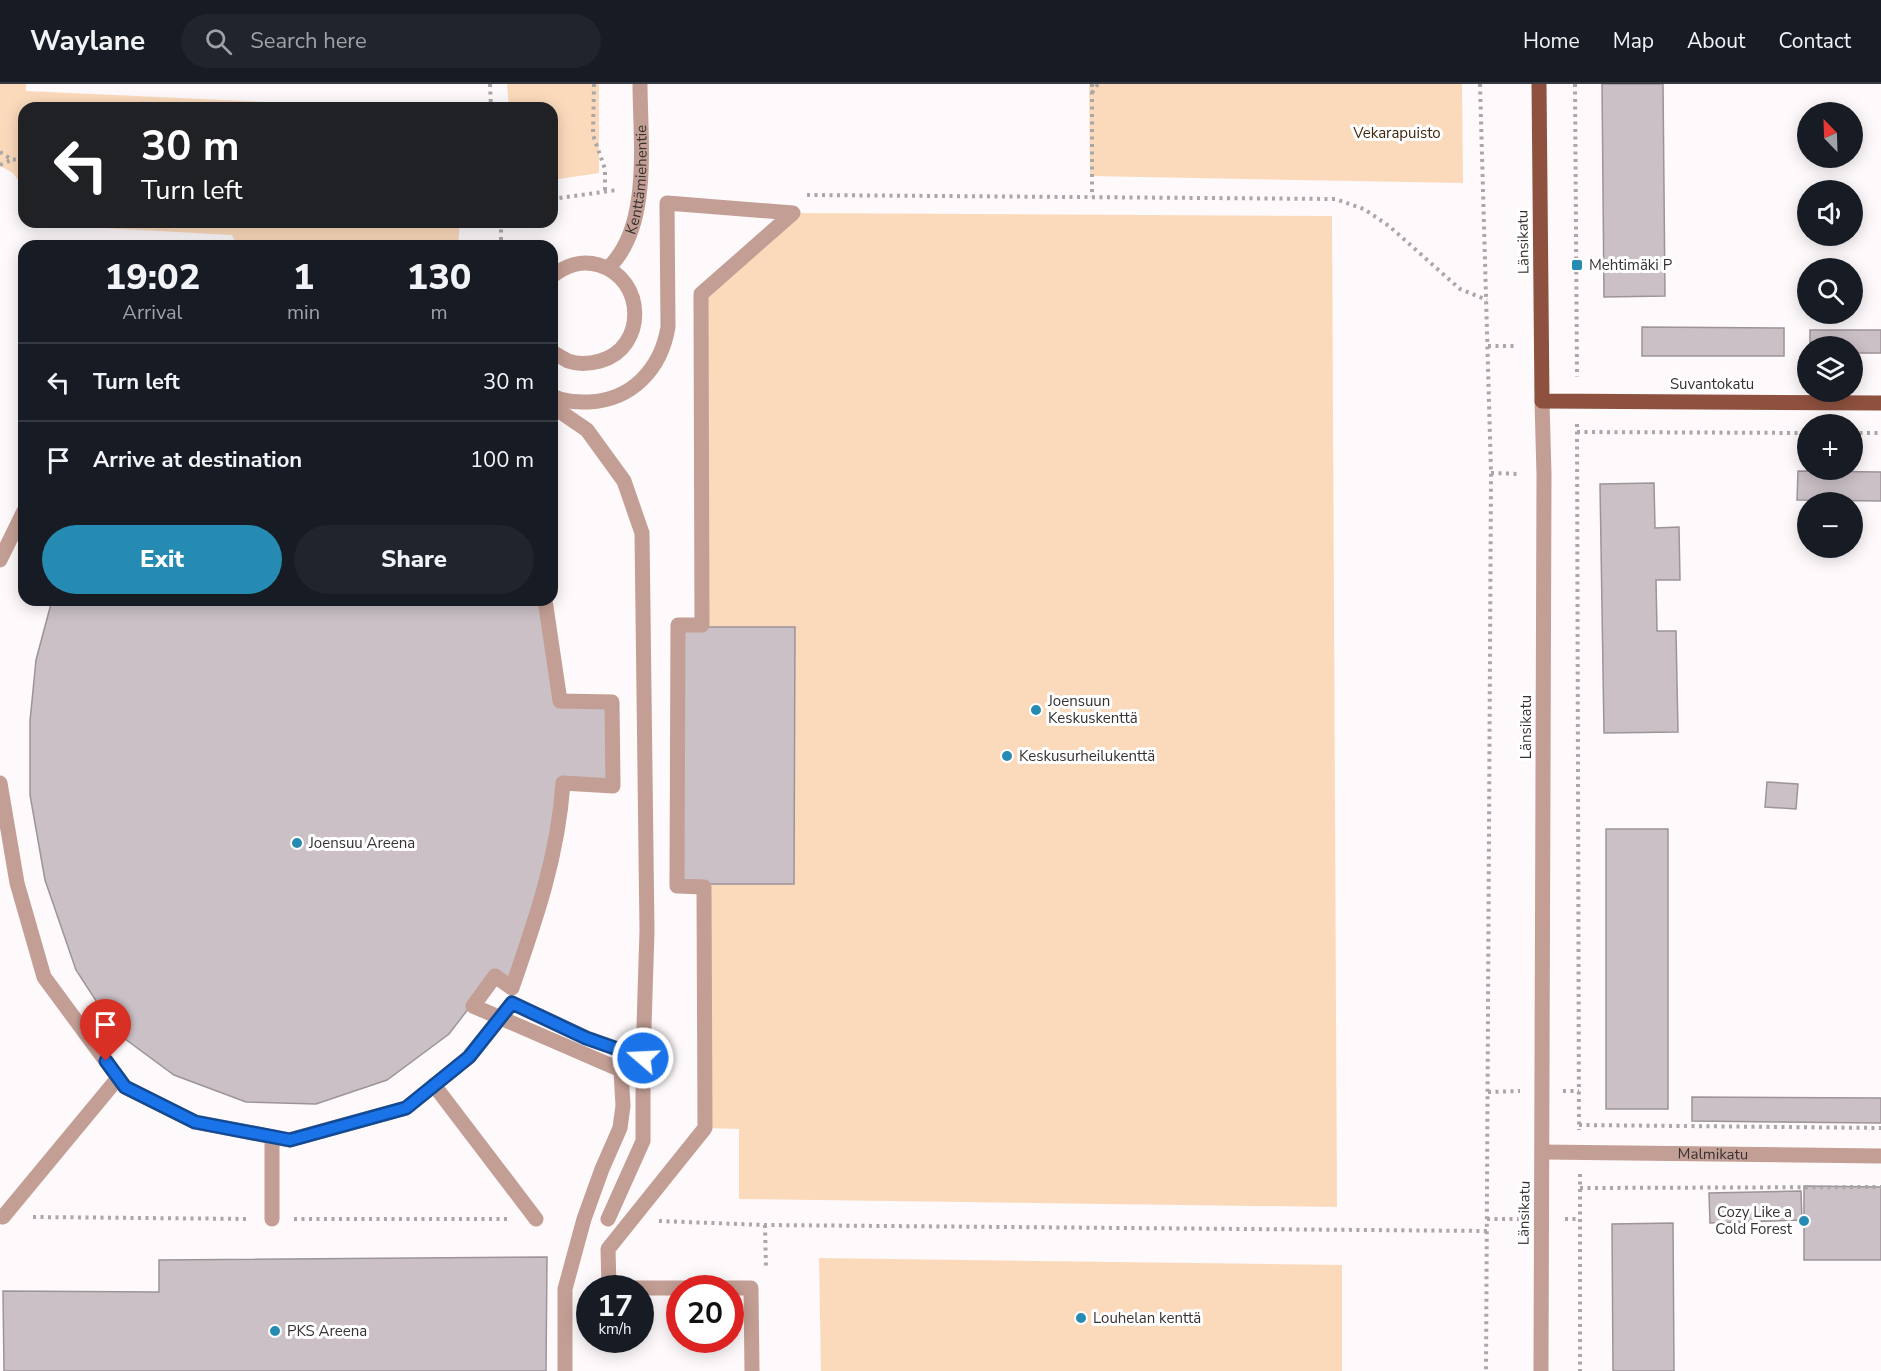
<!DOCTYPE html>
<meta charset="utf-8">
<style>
:root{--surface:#171b24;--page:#20242c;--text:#f1f3f6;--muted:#9ea1a6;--line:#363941;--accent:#258bb3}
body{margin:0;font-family:"Nunito Sans",sans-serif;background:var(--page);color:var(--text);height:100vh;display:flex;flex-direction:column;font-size:22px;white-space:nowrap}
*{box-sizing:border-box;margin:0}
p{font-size:20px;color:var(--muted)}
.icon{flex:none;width:33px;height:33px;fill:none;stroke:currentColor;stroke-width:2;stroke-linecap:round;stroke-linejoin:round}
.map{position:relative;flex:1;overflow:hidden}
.drawer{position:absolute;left:18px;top:156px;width:540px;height:366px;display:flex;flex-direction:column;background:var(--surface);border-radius:18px;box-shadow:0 3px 15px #0003}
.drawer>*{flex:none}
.hud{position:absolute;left:18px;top:18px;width:540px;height:126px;border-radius:18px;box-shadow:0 3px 15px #0003;background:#202124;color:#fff;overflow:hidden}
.needle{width:39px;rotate:337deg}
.fabs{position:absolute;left:1797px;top:18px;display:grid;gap:12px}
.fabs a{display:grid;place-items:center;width:66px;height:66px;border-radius:50%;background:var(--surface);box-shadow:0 3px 15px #0003;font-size:30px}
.speed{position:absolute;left:576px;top:1191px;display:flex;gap:12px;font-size:30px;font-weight:700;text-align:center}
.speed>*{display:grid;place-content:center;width:78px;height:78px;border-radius:50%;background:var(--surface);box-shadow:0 3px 15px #0003;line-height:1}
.speed small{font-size:15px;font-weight:400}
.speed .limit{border:9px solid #d22;background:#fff;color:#111}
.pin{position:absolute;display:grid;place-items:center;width:51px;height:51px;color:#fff;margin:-62px -26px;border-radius:50% 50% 50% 0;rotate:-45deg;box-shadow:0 0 6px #0007}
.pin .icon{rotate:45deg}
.me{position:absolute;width:66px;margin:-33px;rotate:289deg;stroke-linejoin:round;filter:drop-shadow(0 0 4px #0008)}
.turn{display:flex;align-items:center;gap:21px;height:126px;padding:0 24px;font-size:27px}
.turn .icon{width:78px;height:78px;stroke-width:2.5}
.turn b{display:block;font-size:42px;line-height:51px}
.eta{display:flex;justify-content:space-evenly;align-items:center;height:102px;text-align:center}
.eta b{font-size:36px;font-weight:800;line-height:42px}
.cta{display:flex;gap:12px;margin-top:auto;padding:12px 24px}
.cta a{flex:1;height:69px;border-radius:36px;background:var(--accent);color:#fff;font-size:24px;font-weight:800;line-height:69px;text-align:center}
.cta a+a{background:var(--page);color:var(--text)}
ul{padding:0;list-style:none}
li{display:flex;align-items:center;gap:18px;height:78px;padding:0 24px;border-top:2px solid var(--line)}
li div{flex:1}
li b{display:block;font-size:22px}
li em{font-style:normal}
header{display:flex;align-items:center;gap:36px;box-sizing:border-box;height:84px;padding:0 30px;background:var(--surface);border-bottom:2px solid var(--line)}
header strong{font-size:28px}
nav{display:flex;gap:33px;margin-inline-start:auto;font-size:21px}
.search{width:420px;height:54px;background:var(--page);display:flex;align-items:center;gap:15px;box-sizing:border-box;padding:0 21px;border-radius:33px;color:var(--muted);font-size:22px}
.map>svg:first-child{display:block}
.green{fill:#fbdabc}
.building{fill:#cac0c6;stroke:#9d9399;stroke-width:1.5}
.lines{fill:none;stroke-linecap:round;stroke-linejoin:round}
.path{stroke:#aba6a7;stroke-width:4;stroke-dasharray:3 4.5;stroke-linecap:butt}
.minor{stroke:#c39e94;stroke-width:15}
.major{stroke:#8f513f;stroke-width:15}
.route-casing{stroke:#114b97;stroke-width:15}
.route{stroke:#1a73e8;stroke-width:10}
.poi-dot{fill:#258bb3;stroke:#fff;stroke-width:2}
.labels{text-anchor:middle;stroke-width:6;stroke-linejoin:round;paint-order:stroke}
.park-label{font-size:15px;fill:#41280e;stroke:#fff}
.street-label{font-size:15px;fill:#373232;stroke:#fff}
.poi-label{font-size:15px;fill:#373232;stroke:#fff;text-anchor:start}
</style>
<header>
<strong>Waylane</strong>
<div class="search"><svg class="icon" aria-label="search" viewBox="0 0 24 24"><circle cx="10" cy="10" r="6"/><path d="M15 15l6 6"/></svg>Search here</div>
<nav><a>Home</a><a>Map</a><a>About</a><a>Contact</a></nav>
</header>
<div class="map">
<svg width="1881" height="1287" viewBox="0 0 1881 1287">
<rect width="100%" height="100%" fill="#fef9fa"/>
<!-- green -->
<path class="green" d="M0,0H26V7L397,24H24V104L13,89L0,82Z
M507,0H599V89L552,96V24H509Z
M1089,0H1462L1463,99L1090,92Z
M793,129L1332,132L1337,1123L739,1115V1045L705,1044L701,210Z
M47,138H460L458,162H237L232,151L49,141Z
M819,1174L1342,1181V1287H821Z"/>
<!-- building -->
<path class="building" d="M1602,0H1663L1665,212L1604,213Z
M1642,243L1784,244V272H1642Z
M1810,246H1881V269H1852V262H1810Z
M1798,387L1881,388V417L1797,416Z
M1654,399L1655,444L1679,443L1680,496H1656L1657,547H1676L1678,648L1604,649L1600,400Z
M52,516H544L559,619H611L612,701L562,698L560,734L512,901L495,890L449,950L387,996L316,1020L246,1018L174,991L117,949L76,886L45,796L30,711V637L36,576Z
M679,543H795L794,800H678Z
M1767,698L1798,700L1796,725L1765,723Z
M1606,745H1668V1025H1606Z
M1692,1013L1881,1014V1039L1692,1037Z
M1804,1102L1881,1103V1176H1804Z
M1801,1107L1802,1136L1710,1139L1709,1109Z
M1673,1139L1674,1287H1613L1612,1140Z
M547,1173L546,1287H4L3,1207L159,1208V1176Z"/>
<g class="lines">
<!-- path -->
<path class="path" d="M490,0L491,24
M594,0L593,51L605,85V108
M1092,0V113
M1480,0L1491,389L1486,1287
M1575,0L1577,293
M1092,9L1098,0
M0,68L11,75L24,77
M0,81L11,76
M807,111L1335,115L1364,125L1389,142L1460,205L1487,216
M552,115L617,106
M501,138V162
M1488,262H1518
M1577,340L1579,1046
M1577,348L1808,349
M1852,349H1881
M1491,389L1520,390
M1563,1007H1579
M1488,1008L1520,1007
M1579,1041L1881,1044
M1580,1090V1287
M1580,1104L1881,1103
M33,1133L250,1135
M294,1135H508
M1487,1135H1519
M1565,1135H1580
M659,1137L765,1141L1487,1147
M765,1141L766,1185"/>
<!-- minor -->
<g class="minor">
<path id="s1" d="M608,184C652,143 640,55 640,0"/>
<path d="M552,192C567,181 581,176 599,181C646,195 647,264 600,277C589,280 579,281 568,277C563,274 557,271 552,268"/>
<path d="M552,312C564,318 576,318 589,318C632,316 661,285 668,243L667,119L793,129L701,210L702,541H678L677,802L704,803L705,1044L608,1165L609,1204H751L752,1287"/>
<path d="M552,322L587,346L624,397L642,449L647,847L643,974V1057L608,1135"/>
<path d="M0,476L24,427"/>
<path d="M545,516L560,617L612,618L613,702L563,699C558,772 536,835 512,904L495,892L473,922L621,986L623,1022L620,1044L602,1085L584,1135L565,1205V1287"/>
<path d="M0,699L17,799L44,893L125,1003L195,1038L289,1056L406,1024L469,973L512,919L587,954L643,974"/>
<path d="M434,1001L536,1135"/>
<path id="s2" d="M1543,1068L1881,1072"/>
<path d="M3,1133L118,994"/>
<path d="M272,1135V1053"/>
<path d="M1541,1287L1544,391L1542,317"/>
</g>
<!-- major -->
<path class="major" d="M1539,0L1542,317L1881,319"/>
</g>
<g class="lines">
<defs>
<path id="route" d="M106,977L125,1003L195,1038L290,1056L406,1024L469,973L512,919L586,954L643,974"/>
</defs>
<!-- route casing -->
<use href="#route" class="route-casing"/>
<!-- route -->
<use href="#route" class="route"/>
</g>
<!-- markers -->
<g class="poi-dot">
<rect x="1571" y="175" width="12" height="12" rx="3"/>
<circle cx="1036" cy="626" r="6"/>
<circle cx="1007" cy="672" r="6"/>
<circle cx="297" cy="759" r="6"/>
<circle cx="1804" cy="1137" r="6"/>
<circle cx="1081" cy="1234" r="6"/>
<circle cx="275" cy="1247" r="6"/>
</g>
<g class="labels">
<!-- park labels -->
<g class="park-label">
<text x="1397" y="54">Vekarapuisto</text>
</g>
<!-- street labels -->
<g class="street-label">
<text dy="5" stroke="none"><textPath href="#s1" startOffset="96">Kenttämiehentie</textPath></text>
<text transform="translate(1523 158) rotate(-91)" y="5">Länsikatu</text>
<text x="1712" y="305">Suvantokatu</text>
<text transform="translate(1526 643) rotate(-90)" y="5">Länsikatu</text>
<text dy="5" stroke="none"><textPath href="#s2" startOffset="170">Malmikatu</textPath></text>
<text transform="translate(1524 1129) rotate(-89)" y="5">Länsikatu</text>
</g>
<!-- poi labels -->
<g class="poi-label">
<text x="1589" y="186">Mehtimäki P</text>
<text x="1048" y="622">Joensuun<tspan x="1048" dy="17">Keskuskenttä</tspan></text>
<text x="1019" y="677">Keskusurheilukenttä</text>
<text x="309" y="764">Joensuu Areena</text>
<text x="1792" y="1133" text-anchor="end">Cozy Like a<tspan x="1792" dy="17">Cold Forest</tspan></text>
<text x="1093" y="1239">Louhelan kenttä</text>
<text x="287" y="1252">PKS Areena</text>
</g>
</g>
</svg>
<div class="fabs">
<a><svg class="needle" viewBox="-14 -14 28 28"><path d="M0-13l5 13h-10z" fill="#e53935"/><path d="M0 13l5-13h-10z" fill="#9ea1a6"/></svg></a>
<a><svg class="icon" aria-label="sound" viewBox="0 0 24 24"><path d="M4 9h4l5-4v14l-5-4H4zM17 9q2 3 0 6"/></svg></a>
<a><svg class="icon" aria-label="search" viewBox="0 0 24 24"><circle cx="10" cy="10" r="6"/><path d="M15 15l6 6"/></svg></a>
<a><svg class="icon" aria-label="layers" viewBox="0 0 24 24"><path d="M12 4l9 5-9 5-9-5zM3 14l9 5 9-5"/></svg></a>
<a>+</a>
<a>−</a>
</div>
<div class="speed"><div>17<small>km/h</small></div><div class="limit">20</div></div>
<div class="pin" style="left:106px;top:977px;background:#d93025"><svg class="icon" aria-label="arrive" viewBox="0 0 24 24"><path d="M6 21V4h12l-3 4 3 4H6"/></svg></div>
<svg class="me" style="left:643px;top:974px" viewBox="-20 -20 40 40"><circle r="17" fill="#1a73e8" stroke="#fff" stroke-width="3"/><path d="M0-11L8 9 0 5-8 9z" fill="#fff"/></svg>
<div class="hud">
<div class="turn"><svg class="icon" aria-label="left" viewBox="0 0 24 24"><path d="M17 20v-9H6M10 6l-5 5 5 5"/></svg><div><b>30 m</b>Turn left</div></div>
</div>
<section class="drawer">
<div class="eta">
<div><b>19:02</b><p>Arrival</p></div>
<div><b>1</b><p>min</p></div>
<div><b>130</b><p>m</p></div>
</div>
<ul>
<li><svg class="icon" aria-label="left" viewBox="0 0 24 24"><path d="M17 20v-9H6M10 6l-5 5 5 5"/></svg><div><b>Turn left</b></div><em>30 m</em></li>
<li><svg class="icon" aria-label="arrive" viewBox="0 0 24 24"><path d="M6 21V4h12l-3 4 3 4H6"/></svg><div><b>Arrive at destination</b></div><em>100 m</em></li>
</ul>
<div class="cta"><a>Exit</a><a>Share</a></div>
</section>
</div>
